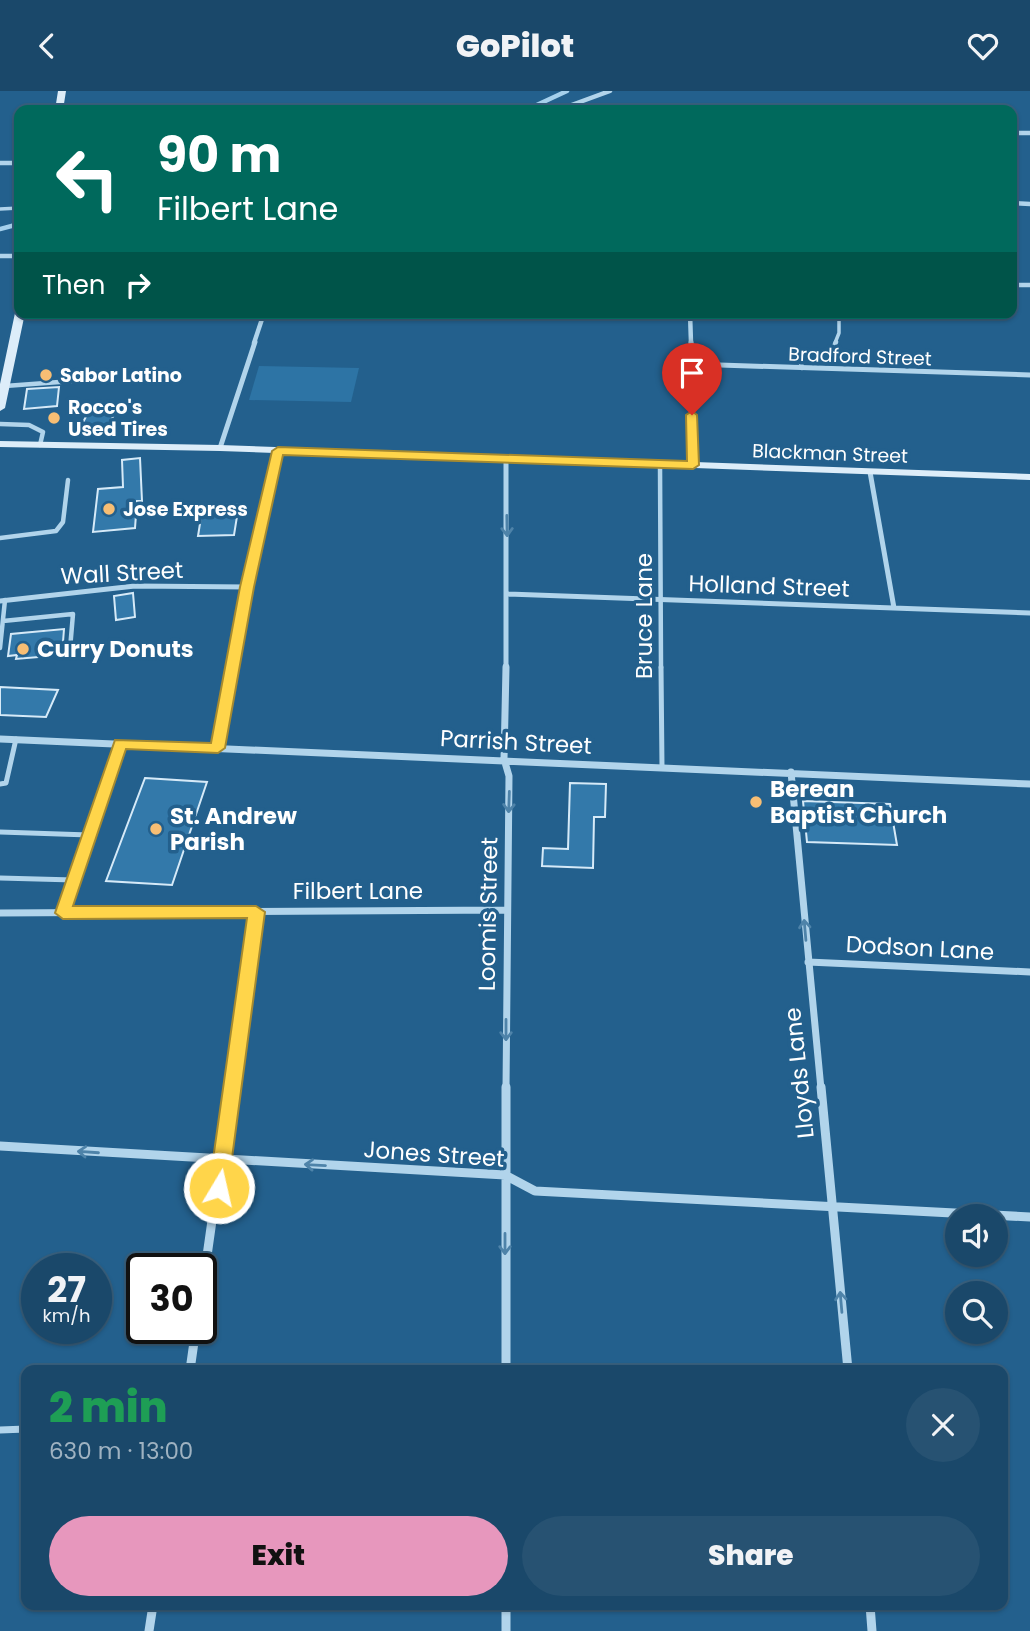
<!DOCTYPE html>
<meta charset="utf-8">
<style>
:root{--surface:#1a486a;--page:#275272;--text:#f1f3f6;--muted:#9fb2c1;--line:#38607e;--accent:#e797bd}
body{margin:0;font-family:Poppins,sans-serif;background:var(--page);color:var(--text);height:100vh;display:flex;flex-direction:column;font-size:26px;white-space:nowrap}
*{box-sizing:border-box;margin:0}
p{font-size:23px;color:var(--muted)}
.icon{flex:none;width:38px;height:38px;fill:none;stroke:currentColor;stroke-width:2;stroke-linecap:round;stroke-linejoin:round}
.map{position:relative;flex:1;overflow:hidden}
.sheet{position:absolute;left:21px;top:1274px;width:987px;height:245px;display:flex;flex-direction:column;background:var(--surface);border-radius:14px;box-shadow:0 2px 5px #0004,0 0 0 2px var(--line)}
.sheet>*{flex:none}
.top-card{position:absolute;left:14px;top:14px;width:1003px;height:214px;border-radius:14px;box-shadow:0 2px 5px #0004,0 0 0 2px var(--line);background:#00695c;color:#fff;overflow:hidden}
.controls{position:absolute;left:945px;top:1113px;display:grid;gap:14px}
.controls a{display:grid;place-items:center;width:63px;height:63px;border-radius:50%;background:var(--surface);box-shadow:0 2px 5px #0004,0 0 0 2px var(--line);font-size:35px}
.speed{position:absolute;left:21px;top:1162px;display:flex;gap:14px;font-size:35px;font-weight:700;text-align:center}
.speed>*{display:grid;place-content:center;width:91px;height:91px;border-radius:50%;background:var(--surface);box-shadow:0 2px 5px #0004,0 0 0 2px var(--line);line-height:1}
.speed small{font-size:18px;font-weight:400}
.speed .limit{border:4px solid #111;border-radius:10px;background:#fff;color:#111}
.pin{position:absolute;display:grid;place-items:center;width:60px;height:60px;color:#fff;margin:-72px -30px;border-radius:50% 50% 50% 0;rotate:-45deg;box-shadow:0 0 7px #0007}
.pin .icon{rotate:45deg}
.me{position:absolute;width:77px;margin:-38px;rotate:9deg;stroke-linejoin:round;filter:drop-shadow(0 0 5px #0008)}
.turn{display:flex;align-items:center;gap:24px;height:147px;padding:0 28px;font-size:32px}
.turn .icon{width:91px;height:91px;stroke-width:2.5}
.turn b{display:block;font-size:49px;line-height:60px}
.then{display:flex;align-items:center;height:66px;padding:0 28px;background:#0003;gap:14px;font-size:26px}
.round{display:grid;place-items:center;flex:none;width:74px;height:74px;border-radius:37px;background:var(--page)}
.summary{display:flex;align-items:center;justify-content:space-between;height:119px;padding:0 28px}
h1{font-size:42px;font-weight:800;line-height:52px;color:#1e9e55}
.primary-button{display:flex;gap:14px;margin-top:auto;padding:14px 28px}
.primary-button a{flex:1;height:80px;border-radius:42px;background:var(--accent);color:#111;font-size:28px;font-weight:800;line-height:80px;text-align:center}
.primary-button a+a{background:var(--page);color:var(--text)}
header{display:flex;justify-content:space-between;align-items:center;height:91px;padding:0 28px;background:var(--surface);font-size:32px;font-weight:800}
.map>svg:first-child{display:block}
.green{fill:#2d74a5}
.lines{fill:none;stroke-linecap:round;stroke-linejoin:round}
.stream{stroke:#a5d0ec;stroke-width:4.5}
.building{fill:#3379aa;stroke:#d6eaf8;stroke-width:2}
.service-far3{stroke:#b1d4eb;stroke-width:3.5}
.service-far2{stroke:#b1d4eb;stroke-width:4.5}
.service-far1{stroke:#b1d4eb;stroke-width:5}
.service{stroke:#b1d4eb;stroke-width:7}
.minor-far3{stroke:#b1d4eb;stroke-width:4.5}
.minor-far2{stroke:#b1d4eb;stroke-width:5}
.minor-far1{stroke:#b1d4eb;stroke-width:7}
.minor{stroke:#b1d4eb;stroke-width:9}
.secondary{fill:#ddedf9;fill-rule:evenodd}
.oneway{stroke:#4e83a9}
.route{fill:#ffd54a;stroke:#a68a30;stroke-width:2}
.poi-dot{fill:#f7be74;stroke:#23608d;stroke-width:2.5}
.labels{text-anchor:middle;stroke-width:7;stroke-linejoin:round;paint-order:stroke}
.far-street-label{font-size:19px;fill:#fff;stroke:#23608d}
.far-poi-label{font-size:19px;font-weight:bold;fill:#fff;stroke:#23608d;text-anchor:start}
.street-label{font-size:23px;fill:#fff;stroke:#23608d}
.poi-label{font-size:23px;font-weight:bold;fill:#fff;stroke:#23608d;text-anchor:start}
</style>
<header><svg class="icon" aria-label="back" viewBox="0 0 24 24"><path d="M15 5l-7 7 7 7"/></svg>GoPilot<svg class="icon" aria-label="heart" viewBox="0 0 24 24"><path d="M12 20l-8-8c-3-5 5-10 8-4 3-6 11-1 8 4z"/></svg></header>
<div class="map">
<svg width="1030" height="1540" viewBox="0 0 1030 1540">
<rect width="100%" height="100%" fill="#23608d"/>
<!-- green -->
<path class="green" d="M259,275L359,277L351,311L249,309Z"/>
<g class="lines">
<!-- stream -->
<path class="stream" d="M526,19L567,0
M0,138L19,133"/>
</g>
<!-- building -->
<path class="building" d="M59,296L57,315L24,318L27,298Z
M91,316L117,317L107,338L80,337Z
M140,367L142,410H137L135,437L93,441L98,398L123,396L122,369Z
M239,413L234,444L198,445L203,414Z
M133,502L135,526L116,529L114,505Z
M64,538L62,564L16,568L17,564L8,565L11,543Z
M0,596L58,599L46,626L0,624Z
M145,687L207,691L172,794L106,790Z
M570,692L606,693L605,726H594L593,777L542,775L543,757L568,758Z
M803,710L890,713L897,754L807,751Z"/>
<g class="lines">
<!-- service-far3 -->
<path class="service-far3" d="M0,118L19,117
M835,252L839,242V222"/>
<!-- service-far2 -->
<path class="service-far2" d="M802,277L799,262H831L836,251
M5,295L114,287
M0,333L29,334L43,341L40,354
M660,373L661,577
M0,447L56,440L63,431L68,389
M3,530L73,523L70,558
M0,557L5,509"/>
<!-- service-far1 -->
<path class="service-far1" d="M661,576L662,676
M0,693L6,692L16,648
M0,741L89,744
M0,787L74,789
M63,822L120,653"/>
<!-- service -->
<path class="service" d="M0,1339L26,1338"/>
<!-- minor-far3 -->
<path class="minor-far3" d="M558,19L610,0
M1012,42H1030
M0,72H19
M1012,112L1030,113
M0,165H19
M1012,194H1030
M690,222L691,252
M254,252L264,222"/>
<!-- minor-far2 -->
<path class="minor-far2" d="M691,251L693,374
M690,273L1030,284
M220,357L255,251
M506,367V577
M870,381L894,517
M508,503L1030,522
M0,510L135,495L247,496
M232,577L278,360"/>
<!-- minor-far1 -->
<path class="minor-far1" d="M0,648L1030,693
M218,657L233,576
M791,681L821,998
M0,822L506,819
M808,871L1030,881
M231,998L256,821
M506,998L509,685L504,668L506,576"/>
<!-- minor -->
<path class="minor" d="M506,996V1279
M821,996L848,1279
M0,1055L505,1084L535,1100L1030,1126
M201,1207L231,996
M190,1279L196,1237
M506,1514V1540
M870,1514L872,1540
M149,1540L153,1514"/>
<!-- secondary -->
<path class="secondary" d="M58,0H66L63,19H55Z
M19,219V222H25L5,317L0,320V293L15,222Z
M0,350L220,354L1030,383V389L220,360L0,356Z"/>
</g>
<!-- one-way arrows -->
<defs><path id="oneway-shaft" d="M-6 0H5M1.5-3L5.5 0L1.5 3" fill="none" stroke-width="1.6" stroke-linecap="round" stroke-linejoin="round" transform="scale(1.75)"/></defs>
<g class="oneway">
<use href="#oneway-shaft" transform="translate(507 435) rotate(89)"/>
<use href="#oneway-shaft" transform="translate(509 711) rotate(92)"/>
<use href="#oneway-shaft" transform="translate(805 839) rotate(-95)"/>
<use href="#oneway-shaft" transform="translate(506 939) rotate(90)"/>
<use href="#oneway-shaft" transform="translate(88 1061) rotate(-176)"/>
<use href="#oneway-shaft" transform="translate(315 1074) rotate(-177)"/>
<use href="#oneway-shaft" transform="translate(505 1153) rotate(90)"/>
<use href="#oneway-shaft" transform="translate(841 1211) rotate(-95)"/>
</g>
<!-- route -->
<path class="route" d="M692,320L697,324L699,374L693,378L283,364L254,496L225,657L218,662L126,658L73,815H256L265,821L228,1097L226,1103L219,1105L212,1103L209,1097L247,827L63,828L55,822L115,649L211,652L240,496L272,360L278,356L687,370L686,324Z"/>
<!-- markers -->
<g class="poi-dot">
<circle cx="46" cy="284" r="7"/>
<circle cx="54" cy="327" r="7"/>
<circle cx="109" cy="418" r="7"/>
<circle cx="23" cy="558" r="7"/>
<circle cx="756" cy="711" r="7"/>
<circle cx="156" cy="738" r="7"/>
</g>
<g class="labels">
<!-- far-street labels -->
<g class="far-street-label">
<text transform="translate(860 265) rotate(2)" y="7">Bradford Street</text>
<text transform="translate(830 362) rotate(2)" y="7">Blackman Street</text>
</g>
<!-- far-poi labels -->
<g class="far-poi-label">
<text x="60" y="291">Sabor Latino</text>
<text x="68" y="323">Rocco's<tspan x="68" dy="22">Used Tires</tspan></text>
<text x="123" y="425">Jose Express</text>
</g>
<!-- street labels -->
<g class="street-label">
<text transform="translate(122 482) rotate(-3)" y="8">Wall Street</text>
<text transform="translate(769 495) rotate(2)" y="8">Holland Street</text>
<text transform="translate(644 525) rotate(-90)" y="8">Bruce Lane</text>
<text transform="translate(516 651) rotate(3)" y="8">Parrish Street</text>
<text x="358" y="808">Filbert Lane</text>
<text transform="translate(488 823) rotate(-89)" y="8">Loomis Street</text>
<text transform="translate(920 857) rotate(3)" y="8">Dodson Lane</text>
<text transform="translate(799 982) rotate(-96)" y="8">Lloyds Lane</text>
<text transform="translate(434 1063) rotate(4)" y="8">Jones Street</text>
</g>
<!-- poi labels -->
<g class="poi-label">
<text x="37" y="566">Curry Donuts</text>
<text x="770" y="706">Berean<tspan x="770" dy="26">Baptist Church</tspan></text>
<text x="170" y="733">St. Andrew<tspan x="170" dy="26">Parish</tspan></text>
</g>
</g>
</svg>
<div class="controls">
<a><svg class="icon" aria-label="sound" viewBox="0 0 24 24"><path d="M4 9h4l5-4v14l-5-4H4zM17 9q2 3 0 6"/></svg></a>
<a><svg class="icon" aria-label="search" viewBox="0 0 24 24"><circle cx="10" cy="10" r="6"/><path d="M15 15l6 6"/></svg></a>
</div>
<div class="speed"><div>27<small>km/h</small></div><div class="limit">30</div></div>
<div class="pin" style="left:692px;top:324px;background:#d93025"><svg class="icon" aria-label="arrive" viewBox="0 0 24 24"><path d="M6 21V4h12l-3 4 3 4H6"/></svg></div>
<svg class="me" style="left:219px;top:1097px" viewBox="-20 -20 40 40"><circle r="17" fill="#ffd54a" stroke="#fff" stroke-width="3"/><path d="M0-11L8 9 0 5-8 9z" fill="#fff"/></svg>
<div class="top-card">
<div class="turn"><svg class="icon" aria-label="left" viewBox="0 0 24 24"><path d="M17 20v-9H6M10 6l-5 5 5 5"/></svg><div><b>90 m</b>Filbert Lane</div></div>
<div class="then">Then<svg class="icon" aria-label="right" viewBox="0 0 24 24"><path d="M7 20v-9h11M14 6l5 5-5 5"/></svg></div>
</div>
<section class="sheet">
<div class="summary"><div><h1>2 min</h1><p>630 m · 13:00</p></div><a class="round"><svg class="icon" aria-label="close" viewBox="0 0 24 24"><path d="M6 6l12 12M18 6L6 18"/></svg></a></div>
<div class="primary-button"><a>Exit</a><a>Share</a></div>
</section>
</div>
